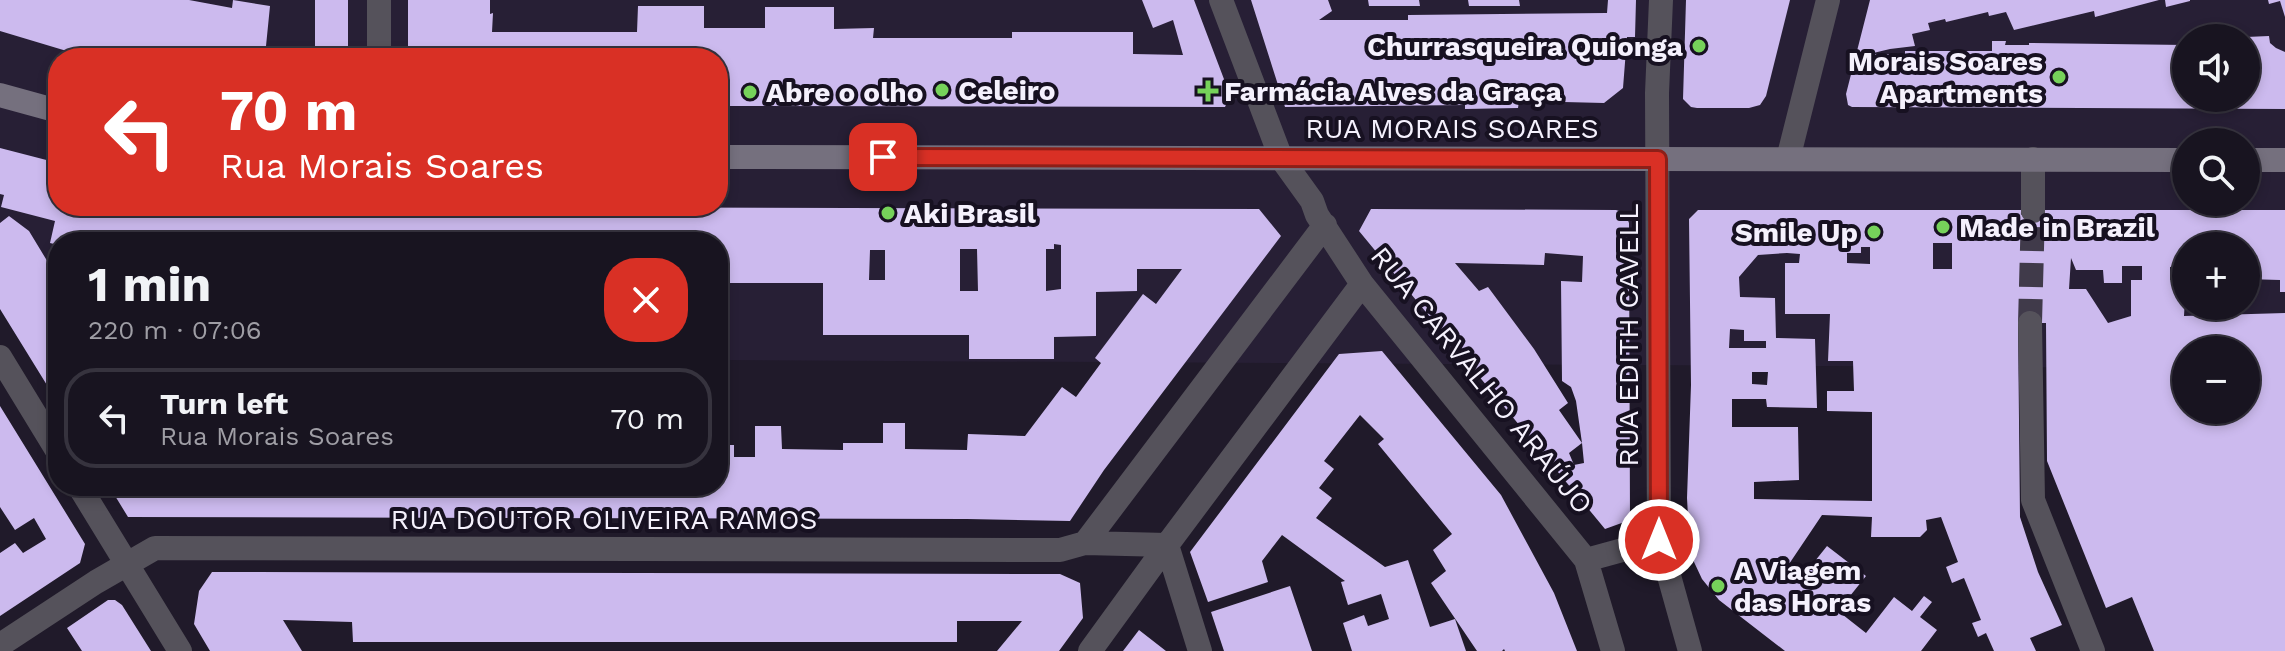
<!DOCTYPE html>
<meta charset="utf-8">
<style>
:root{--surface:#181420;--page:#211d29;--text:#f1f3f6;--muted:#9f9ea5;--line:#36333e}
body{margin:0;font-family:"Work Sans",sans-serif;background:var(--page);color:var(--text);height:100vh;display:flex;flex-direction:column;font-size:30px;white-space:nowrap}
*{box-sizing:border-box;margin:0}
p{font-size:26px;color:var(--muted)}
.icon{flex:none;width:44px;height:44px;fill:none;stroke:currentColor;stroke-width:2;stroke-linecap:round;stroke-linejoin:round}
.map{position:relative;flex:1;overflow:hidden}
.sheet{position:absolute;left:48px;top:232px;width:680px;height:264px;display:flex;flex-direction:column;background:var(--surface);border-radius:32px;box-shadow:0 4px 12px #0003,0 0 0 2px var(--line)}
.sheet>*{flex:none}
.banner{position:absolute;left:48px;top:48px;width:680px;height:168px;border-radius:32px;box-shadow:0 4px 12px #0003,0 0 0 2px var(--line);background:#d93025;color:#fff;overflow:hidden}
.tools{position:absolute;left:2172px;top:24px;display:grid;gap:16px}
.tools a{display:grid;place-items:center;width:88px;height:88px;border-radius:50%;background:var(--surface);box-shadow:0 4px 12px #0003,0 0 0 2px var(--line);font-size:40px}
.pin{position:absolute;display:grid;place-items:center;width:68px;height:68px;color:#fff;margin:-34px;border-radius:16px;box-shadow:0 4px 12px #0006}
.me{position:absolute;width:88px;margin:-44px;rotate:0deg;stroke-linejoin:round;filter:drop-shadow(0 0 6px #0008)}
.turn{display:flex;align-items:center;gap:28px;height:168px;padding:0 40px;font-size:36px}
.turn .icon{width:104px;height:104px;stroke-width:2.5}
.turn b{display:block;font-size:56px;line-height:68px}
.round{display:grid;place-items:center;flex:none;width:84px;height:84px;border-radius:32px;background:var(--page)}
.headline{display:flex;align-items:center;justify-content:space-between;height:136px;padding:0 40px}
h1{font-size:48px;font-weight:700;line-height:60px}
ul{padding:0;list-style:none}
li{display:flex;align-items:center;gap:24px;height:100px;margin:0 16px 12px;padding:0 24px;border:4px solid var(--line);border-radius:32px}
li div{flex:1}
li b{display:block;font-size:30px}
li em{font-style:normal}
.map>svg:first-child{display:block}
.built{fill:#271f35;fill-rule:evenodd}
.building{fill:#ccbaee;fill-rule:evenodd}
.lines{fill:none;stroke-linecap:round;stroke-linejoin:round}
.minor-tunnel{stroke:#403a4a;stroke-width:24;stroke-dasharray:24 12;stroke-linecap:butt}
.minor{stroke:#55525b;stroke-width:24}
.secondary{stroke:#75707e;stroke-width:24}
.route-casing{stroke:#8d1f18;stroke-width:20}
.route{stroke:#d93025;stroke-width:14}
.poi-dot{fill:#76d25a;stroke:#171121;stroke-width:3}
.labels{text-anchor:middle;stroke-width:8;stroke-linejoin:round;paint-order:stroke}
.poi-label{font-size:28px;font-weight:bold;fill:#f5f1fd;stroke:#171121;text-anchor:start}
.street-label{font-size:28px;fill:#f5f1fd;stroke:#171121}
</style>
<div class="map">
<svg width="2285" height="651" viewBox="0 0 2285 651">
<rect width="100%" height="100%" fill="#201a2a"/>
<!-- built -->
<path class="built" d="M0,0H2285V369L2246,350H2186V368L718,360V242H58V286L0,267ZM2186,38H2246V98H2186ZM58,58H718V206H58ZM2186,142H2246V202H2186ZM2186,246H2246V306H2186Z"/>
<!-- building -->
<path class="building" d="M0,0H189L232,8L233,0L270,6L266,46H315V0H348V58H90L0,31Z
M408,0H490V14L493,13L492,32H637L638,6H704V28H765V7H834V29L874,28L873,38H1012V32H1133V54L1183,55L1173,20L1153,28L1142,0H1194L1230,95L1225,107L718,106V58H408Z
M1251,0H1328L1332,11L1319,20H1408V15L1607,13L1608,0H1636L1635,37H1627L1623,88L1604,103L1519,101L1518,108L1465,109V105L1285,107Z
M1368,0H1419L1420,6H1369Z
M1468,0H1519L1520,6H1469Z
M1686,0H1790L1766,96L1760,105L1749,108H1697L1691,107L1683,99Z
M1870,0H2159L2095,17L2094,11L2014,30L2006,12L1989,16L1988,12L1946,22L1945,19L1928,23L1930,30L1912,34L1915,46L1890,49L1869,54H1905V51H1992V41H2006L2005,45H2029V43L2186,45V98H2246V37L2269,36L2270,43L2276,48L2285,52V109L1852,107L1848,105L1846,94Z
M2165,0H2190V1L2166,7Z
M2268,0H2285V17L2280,1L2269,4Z
M0,148L58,163V206L1259,209L1281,236L1104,470L1070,521L967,519L128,517L109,486H718V445H734V457H755V426H781L782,449L843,450V443H883V423H905V449L967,450L968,434L1025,436L1062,387L1076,397L1101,363L1095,358L1143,294L1156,304L1182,269H1137V291L1096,292V336L1054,337V359H969V335H823V283H722V287H718V242H58V245L50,243L55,221L1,207L4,195L0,194ZM1054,244L1061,245V289L1046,291V249H1054ZM960,249H977L978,291H960ZM870,250H885V280H869Z
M1371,209L1616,210L1625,213L1629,223L1630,520L1605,529L1359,231ZM1545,253L1583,256L1582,282L1561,281L1562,381L1571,387L1576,401L1582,443L1584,463L1574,465L1569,453L1582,443L1559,410L1568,403L1534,349L1488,287L1479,291L1455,263L1544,265Z
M1698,210H2285V292H2280V280L2246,279V246H2186V266L2170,267V280H2186L2184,316L2285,313V651H2154L2132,597L2106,608L2047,461L2046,323H2018L2020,517L2038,572L2062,625L2030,638L2036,651H1994L1986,633L1978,637L1972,623L1981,620L1964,578L1952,583L1946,567L1958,562L1941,517L1926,520L1927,530L1920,537H1871L1872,517L1822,515L1785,570L1799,581L1827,546L1866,576L1838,611L1866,633L1894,597L1912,611L1924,596L1932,602L1920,617L1937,630L1921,651H1785L1719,600L1702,579L1694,562L1689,535L1687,498L1691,385L1689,219ZM1933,243H1952V269H1933ZM1861,247H1870V264L1847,263V253H1861ZM1787,253L1800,254L1799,263H1785V314H1830L1828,361H1853L1854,391H1827V411L1872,412V501L1754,499V482L1799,480L1798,427H1732V399H1766L1767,407L1817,408L1815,339L1776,338L1775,298L1740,297L1739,277L1758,255ZM2071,258L2076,270H2103L2104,283H2122V266H2142V280H2131V316L2108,323L2086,289H2069ZM1730,329L1744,330V341H1766V348H1729ZM2186,350H2246V410H2186ZM1752,372H1768L1767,385L1752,384Z
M9,216L29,231L49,264L56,259L58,262V403L0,309V223Z
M1382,351L1501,495L1554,593L1577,651H1505L1504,649L1502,651H1477L1431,583L1446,571L1433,550L1452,534L1378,444L1384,439L1360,415L1324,461L1334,469L1319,488L1332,498L1316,518L1385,567L1408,560L1430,627L1455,619L1466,651H1352L1343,623L1364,615L1368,626L1389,619L1381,594L1348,605L1341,582L1345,581L1282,535L1262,561L1268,582L1208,602L1190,552L1339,354Z
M0,406L85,544L80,563L0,616V553L15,543L23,553L46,539L34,518L15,530L0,507Z
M212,572L1060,574L1080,583L1083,618L1059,651H997L1022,621H957V642H353L352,622L283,620L302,651H210L194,624L199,591Z
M1290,586L1312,651H1224L1211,612Z
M108,600H115L122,605L151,651H82L67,628Z
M1139,630L1166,651H1123Z"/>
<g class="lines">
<!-- minor-tunnel -->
<path class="minor-tunnel" d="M2030,323L2033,211"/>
<!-- minor -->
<path class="minor" d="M1221,0L1281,158L1312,201L1317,215L1362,284L1586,560L1613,651
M1661,0L1657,93L1659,540L1690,651
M379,58V0
M1788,159L1828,0
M2033,211V159
M1325,225L1085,543L1167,545L1362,284
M2030,323L2033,500L2093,651
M0,357L58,452
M79,486L180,651
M1167,545L1200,651
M1586,560L1659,540
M0,645L96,582L155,548L1060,550L1085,543
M1090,651L1167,545"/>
<!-- secondary -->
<path class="secondary" d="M0,95L58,111
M718,157L2186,160
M2246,160H2285"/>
</g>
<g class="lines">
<defs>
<path id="route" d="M883,157L1658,159L1659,540"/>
</defs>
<!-- route casing -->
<use href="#route" class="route-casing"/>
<!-- route -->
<use href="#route" class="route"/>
</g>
<!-- markers -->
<g class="poi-dot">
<circle cx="1699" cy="46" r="8"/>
<circle cx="2059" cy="77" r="8"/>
<circle cx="942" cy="90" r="8"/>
<path d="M1204 79h8v8h8v8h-8v8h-8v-8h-8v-8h8z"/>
<circle cx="750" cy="92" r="8"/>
<circle cx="888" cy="213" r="8"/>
<circle cx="1943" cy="227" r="8"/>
<circle cx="1874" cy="232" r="8"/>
<circle cx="1718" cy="586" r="8"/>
</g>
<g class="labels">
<!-- poi labels -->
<g class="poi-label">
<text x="1683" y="56" text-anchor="end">Churrasqueira Quionga</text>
<text x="2043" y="71" text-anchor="end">Morais Soares<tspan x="2043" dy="32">Apartments</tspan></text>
<text x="958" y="100">Celeiro</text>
<text x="1224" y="101">Farmácia Alves da Graça</text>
<text x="766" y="102">Abre o olho</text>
<text x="904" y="223">Aki Brasil</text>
<text x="1959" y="237">Made in Brazil</text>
<text x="1858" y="242" text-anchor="end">Smile Up</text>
<text x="1734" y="580">A Viagem<tspan x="1734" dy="32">das Horas</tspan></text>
</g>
<!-- street labels -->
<g class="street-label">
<text x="1452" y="138">RUA MORAIS SOARES</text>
<text transform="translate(1628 335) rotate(-90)" y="10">RUA EDITH CAVELL</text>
<text transform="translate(1482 380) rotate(51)" y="10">RUA CARVALHO ARAÚJO</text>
<text x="604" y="529">RUA DOUTOR OLIVEIRA RAMOS</text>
</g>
</g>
</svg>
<div class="tools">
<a><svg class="icon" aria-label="sound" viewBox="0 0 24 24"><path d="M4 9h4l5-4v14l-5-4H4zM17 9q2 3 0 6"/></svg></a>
<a><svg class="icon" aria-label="search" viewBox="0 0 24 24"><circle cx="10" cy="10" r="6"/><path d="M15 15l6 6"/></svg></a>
<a>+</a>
<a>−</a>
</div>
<div class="pin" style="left:883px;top:157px;background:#d93025"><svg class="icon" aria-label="arrive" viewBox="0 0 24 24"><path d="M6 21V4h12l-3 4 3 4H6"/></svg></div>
<svg class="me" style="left:1659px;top:540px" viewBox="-20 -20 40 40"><circle r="17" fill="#d93025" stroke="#fff" stroke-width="3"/><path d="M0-11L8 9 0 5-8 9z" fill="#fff"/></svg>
<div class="banner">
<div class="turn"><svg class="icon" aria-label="left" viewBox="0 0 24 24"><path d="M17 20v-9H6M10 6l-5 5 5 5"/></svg><div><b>70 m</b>Rua Morais Soares</div></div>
</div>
<section class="sheet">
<div class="headline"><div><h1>1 min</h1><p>220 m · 07:06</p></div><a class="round" style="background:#d93025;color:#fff"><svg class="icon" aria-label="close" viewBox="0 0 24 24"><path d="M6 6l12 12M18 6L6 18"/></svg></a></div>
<ul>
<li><svg class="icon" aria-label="left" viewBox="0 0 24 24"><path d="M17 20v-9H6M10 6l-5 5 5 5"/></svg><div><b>Turn left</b><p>Rua Morais Soares</p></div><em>70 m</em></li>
</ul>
</section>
</div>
